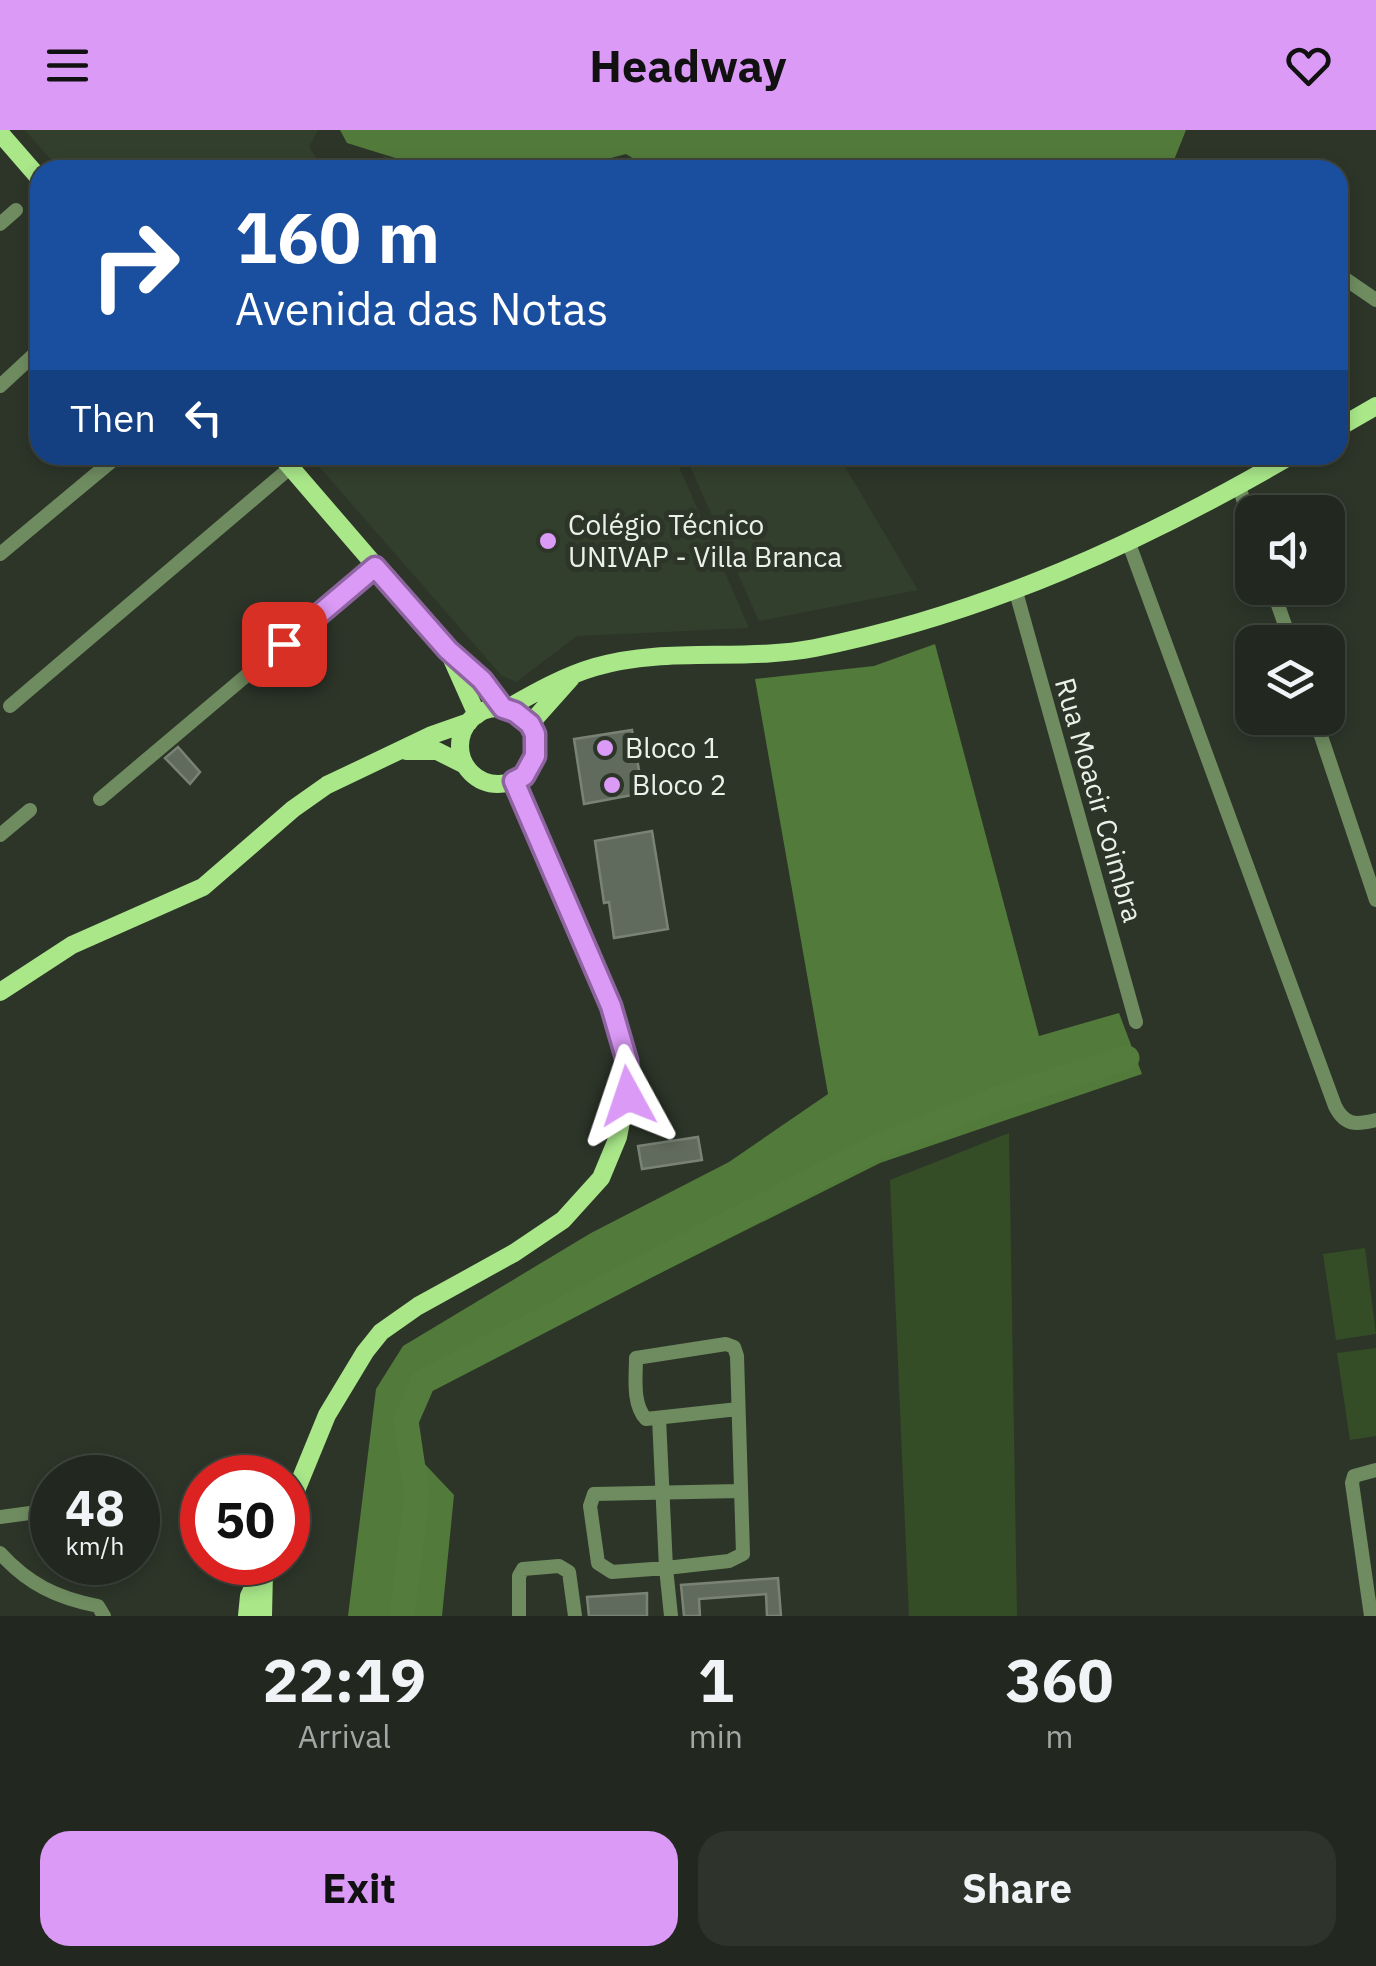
<!DOCTYPE html>
<meta charset="utf-8">
<style>
:root{--surface:#22281f;--page:#2e342c;--text:#f1f3f6;--muted:#a2a6a4;--line:#3f443d;--accent:#da9af6}
body{margin:0;font-family:"IBM Plex Sans",sans-serif;background:var(--page);color:var(--text);height:100vh;display:flex;flex-direction:column;font-size:38px;white-space:nowrap}
*{box-sizing:border-box;margin:0}
p{font-size:32px;color:var(--muted)}
.icon{flex:none;width:55px;height:55px;fill:none;stroke:currentColor;stroke-width:2;stroke-linecap:round;stroke-linejoin:round}
.map{position:relative;height:1486px;overflow:hidden}
.details{display:flex;flex-direction:column;background:var(--surface);flex:1}
.details>*{flex:none}
.hud{position:absolute;left:30px;top:30px;width:1318px;height:305px;border-radius:30px;box-shadow:0 5px 15px #0003,0 0 0 2px var(--line);background:#1a4fa0;color:#fff;overflow:hidden}
.controls{position:absolute;left:1235px;top:365px;display:grid;gap:20px}
.controls a{display:grid;place-items:center;width:110px;height:110px;border-radius:20px;background:var(--surface);box-shadow:0 5px 15px #0003,0 0 0 2px var(--line);font-size:50px}
.speed{position:absolute;left:30px;top:1325px;display:flex;gap:20px;font-size:50px;font-weight:700;text-align:center}
.speed>*{display:grid;place-content:center;width:130px;height:130px;border-radius:50%;background:var(--surface);box-shadow:0 5px 15px #0003,0 0 0 2px var(--line);line-height:1}
.speed small{font-size:25px;font-weight:400}
.speed .limit{border:15px solid #d22;background:#fff;color:#111}
.pin{position:absolute;display:grid;place-items:center;width:85px;height:85px;color:#fff;margin:-42px;border-radius:20px;box-shadow:0 5px 15px #0006}
.me{position:absolute;width:110px;margin:-55px;rotate:355deg;stroke-linejoin:round;filter:drop-shadow(0 0 8px #0008)}
.turn{display:flex;align-items:center;gap:35px;height:210px;padding:0 40px;font-size:45px}
.turn .icon{width:130px;height:130px;stroke-width:2.5}
.turn b{display:block;font-size:70px;line-height:85px}
.then{display:flex;align-items:center;height:95px;padding:0 40px;background:#0003;gap:20px;font-size:38px}
.eta{display:flex;justify-content:space-evenly;align-items:center;height:170px;text-align:center}
.eta b{font-size:60px;font-weight:700;line-height:70px}
.button{display:flex;gap:20px;margin-top:auto;padding:20px 40px}
.button a{flex:1;height:115px;border-radius:30px;background:var(--accent);color:#111;font-size:40px;font-weight:700;line-height:115px;text-align:center}
.button a+a{background:var(--page);color:var(--text)}
header{display:flex;justify-content:space-between;align-items:center;height:130px;padding:0 40px;background:var(--accent);color:#111;font-size:45px;font-weight:700}
.map>svg:first-child{display:block}
.built{fill:#333f2d}
.green{fill:#344d26}
.forest{fill:#527a3b}
.lines{fill:none;stroke-linecap:round;stroke-linejoin:round}
.river{stroke:#547d3d;stroke-width:25}
.building{fill:#616b5d;stroke:#798375;stroke-width:2.5}
.minor{stroke:#6f8c60;stroke-width:14}
.major{stroke:#a9e789;stroke-width:18}
.route-casing{stroke:#8e64a0;stroke-width:25}
.route{stroke:#da9af6;stroke-width:18}
.poi-dot{fill:#da9af6;stroke:#2d3529;stroke-width:4}
.labels{text-anchor:middle;stroke-width:10;stroke-linejoin:round;paint-order:stroke}
.poi-label{font-size:28px;fill:#ebf1e9;stroke:#2d3529;text-anchor:start}
.street-label{font-size:28px;fill:#ebf1e9;stroke:#2d3529}
</style>
<header><svg class="icon" aria-label="menu" viewBox="0 0 24 24"><path d="M4 6h16M4 12h16M4 18h16"/></svg>Headway<svg class="icon" aria-label="heart" viewBox="0 0 24 24"><path d="M12 20l-8-8c-3-5 5-10 8-4 3-6 11-1 8 4z"/></svg></header>
<div class="map">
<svg width="1376" height="1486" viewBox="0 0 1376 1486">
<rect width="100%" height="100%" fill="#2d3529"/>
<!-- built -->
<path class="built" d="M25,0H318L309,17L320,33H374L385,26L415,40H60Z
M309,325H674L749,498L577,506L516,552L501,545Z
M685,325H838L918,460L759,491Z"/>
<!-- green -->
<path class="green" d="M1009,1003L1017,1486H909L890,1050Z
M1365,1118L1376,1204L1336,1210L1323,1124Z
M1376,1218V1306L1350,1310L1337,1223Z"/>
<!-- forest -->
<path class="forest" d="M340,0H1186L1170,40H652L626,24L566,40H434L347,13Z
M935,514L1039,906L1119,883L1142,944L880,1033L415,1266L397,1281L403,1311L454,1365L442,1486H348L376,1259L403,1216L591,1103L729,1032L828,964L755,549L874,536Z"/>
<g class="lines">
<!-- river -->
<path class="river" d="M402,1486L417,1365L406,1291L423,1252L876,1017L999,968L1127,928"/>
</g>
<!-- building -->
<path class="building" d="M632,600L643,663L584,674L574,609Z
M178,617L200,642L190,654L165,628Z
M652,701L668,799L614,808L609,772L604,773L595,711Z
M698,1007L702,1030L642,1039L638,1016Z
M778,1448L781,1486H767L766,1464L699,1469L700,1486H684L681,1455Z
M647,1463V1486H589L587,1467Z"/>
<g class="lines">
<!-- minor -->
<path class="minor" d="M0,94L16,80
M1338,144L1376,170
M0,256L40,219
M1239,356L1252,398
M1128,411L1335,976C1345,996 1356,995 1376,990
M0,424L119,325
M1272,458L1291,512
M1016,462L1136,892
M10,576L291,337
M1315,588L1376,770
M100,669L375,437
M0,705L30,680
M659,1288L666,1438L729,1431L743,1424L737,1226L734,1217L726,1214L636,1228C636,1247 632,1274 646,1289L738,1279
M97,1348L102,1343
M0,1387L52,1380
M0,1423C28,1454 57,1468 98,1476L104,1486
M519,1486V1446L523,1439L559,1436L569,1442L575,1486
M671,1486L666,1438L612,1442L598,1433L590,1376L594,1364L740,1361
M1371,1486L1352,1353L1354,1346L1376,1340"/>
<!-- major -->
<path class="major" d="M0,3L40,49
M1338,298L1376,276
M280,325L448,520L477,585
M452,523L482,550L503,578
M460 616a38 38 0 1 1 76 0a38 38 0 1 1-76 0Z
M506,579C534,563 564,546 595,537C666,516 743,532 815,518C985,484 1143,412 1292,325
M530,594L571,548
M406,621H437L465,635
M0,862L72,815L203,757L293,679L327,655L432,605L469,592
M288,1380L327,1285L365,1222L381,1202L418,1176L514,1123L563,1090L601,1048L618,1007L629,951L620,904L514,651
M247,1486L249,1466L266,1432
M263,1486L264,1442"/>
</g>
<g class="lines">
<defs>
<path id="route" d="M284,514L375,437L448,520L482,550L503,578L515,582L530,594L535,604V626L524,646L514,651L611,876L627,931L628,966"/>
</defs>
<!-- route casing -->
<use href="#route" class="route-casing"/>
<!-- route -->
<use href="#route" class="route"/>
</g>
<!-- markers -->
<g class="poi-dot">
<circle cx="548" cy="411" r="10"/>
<circle cx="605" cy="618" r="10"/>
<circle cx="612" cy="655" r="10"/>
</g>
<g class="labels">
<!-- poi labels -->
<g class="poi-label">
<text x="568" y="405">Colégio Técnico<tspan x="568" dy="32">UNIVAP - Villa Branca</tspan></text>
<text x="625" y="628">Bloco 1</text>
<text x="632" y="665">Bloco 2</text>
</g>
<!-- street labels -->
<g class="street-label">
<text transform="translate(1099 670) rotate(74)" y="10">Rua Moacir Coimbra</text>
</g>
</g>
</svg>
<div class="controls">
<a><svg class="icon" aria-label="sound" viewBox="0 0 24 24"><path d="M4 9h4l5-4v14l-5-4H4zM17 9q2 3 0 6"/></svg></a>
<a><svg class="icon" aria-label="layers" viewBox="0 0 24 24"><path d="M12 4l9 5-9 5-9-5zM3 14l9 5 9-5"/></svg></a>
</div>
<div class="speed"><div>48<small>km/h</small></div><div class="limit">50</div></div>
<div class="pin" style="left:284px;top:514px;background:#d93025"><svg class="icon" aria-label="arrive" viewBox="0 0 24 24"><path d="M6 21V4h12l-3 4 3 4H6"/></svg></div>
<svg class="me" style="left:628px;top:966px" viewBox="-20 -20 40 40"><path d="M0-17L14 15 0 8-14 15z" fill="#da9af6" stroke="#fff" stroke-width="4"/></svg>
<div class="hud">
<div class="turn"><svg class="icon" aria-label="right" viewBox="0 0 24 24"><path d="M7 20v-9h11M14 6l5 5-5 5"/></svg><div><b>160 m</b>Avenida das Notas</div></div>
<div class="then">Then<svg class="icon" aria-label="left" viewBox="0 0 24 24"><path d="M17 20v-9H6M10 6l-5 5 5 5"/></svg></div>
</div>
</div>
<section class="details">
<div class="eta">
<div><b>22:19</b><p>Arrival</p></div>
<div><b>1</b><p>min</p></div>
<div><b>360</b><p>m</p></div>
</div>
<div class="button"><a>Exit</a><a>Share</a></div>
</section>
